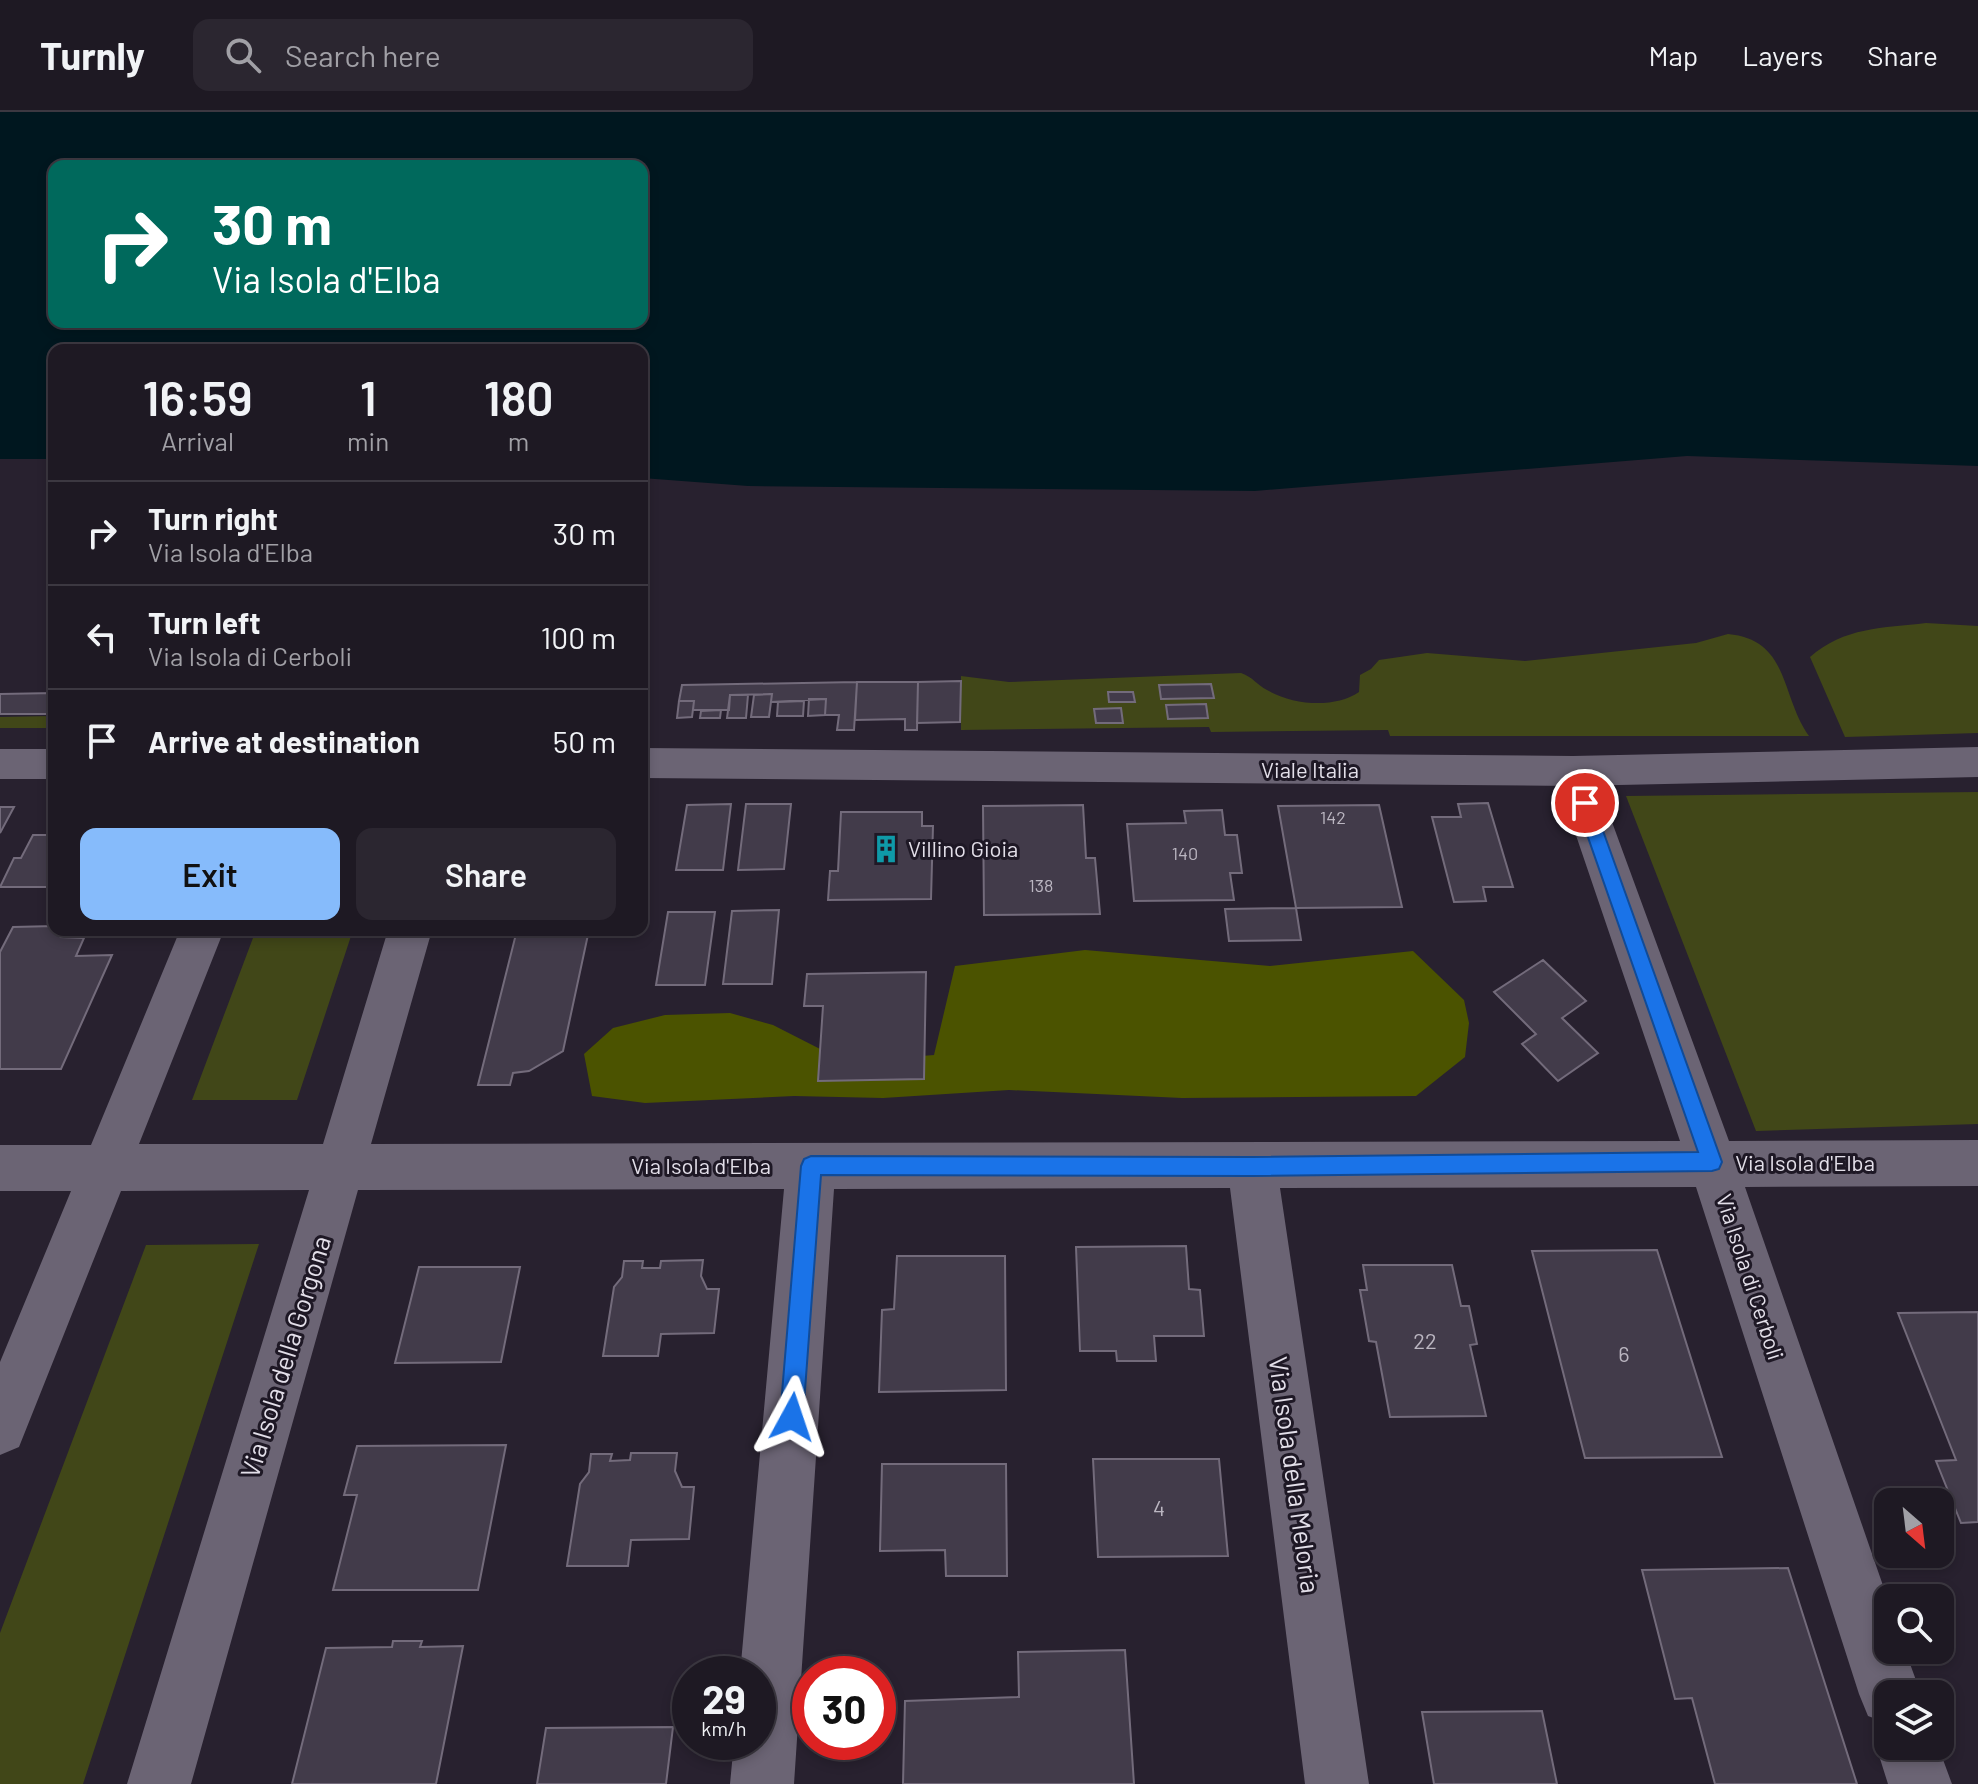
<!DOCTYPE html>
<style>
:root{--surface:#1e1923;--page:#2b2630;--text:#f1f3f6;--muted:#a1a0a6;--line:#3c3841;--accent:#86bbfb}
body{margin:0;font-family:Barlow,sans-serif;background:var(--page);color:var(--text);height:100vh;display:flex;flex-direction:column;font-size:30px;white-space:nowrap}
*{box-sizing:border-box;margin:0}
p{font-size:26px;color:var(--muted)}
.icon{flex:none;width:44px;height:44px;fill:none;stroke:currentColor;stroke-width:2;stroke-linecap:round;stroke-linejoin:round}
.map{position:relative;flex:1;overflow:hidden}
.sheet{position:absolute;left:48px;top:232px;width:600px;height:592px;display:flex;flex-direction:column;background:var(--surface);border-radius:16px;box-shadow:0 4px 12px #0003,0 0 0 2px var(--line)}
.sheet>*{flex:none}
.top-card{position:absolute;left:48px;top:48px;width:600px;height:168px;border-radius:16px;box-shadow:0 4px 12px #0003,0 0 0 2px var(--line);background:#00695c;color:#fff;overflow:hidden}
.needle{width:52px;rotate:152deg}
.tools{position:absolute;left:1874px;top:1376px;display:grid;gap:16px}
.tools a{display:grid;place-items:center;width:80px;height:80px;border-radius:16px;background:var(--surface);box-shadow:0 4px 12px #0003,0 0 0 2px var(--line);font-size:40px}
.speed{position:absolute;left:672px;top:1544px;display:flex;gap:16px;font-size:40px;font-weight:700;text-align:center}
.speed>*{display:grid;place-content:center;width:104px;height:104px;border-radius:50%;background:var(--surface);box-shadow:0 4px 12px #0003,0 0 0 2px var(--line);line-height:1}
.speed small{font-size:20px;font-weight:400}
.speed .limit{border:12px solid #d22;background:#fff;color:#111}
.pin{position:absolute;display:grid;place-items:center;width:68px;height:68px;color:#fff;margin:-34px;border:4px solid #fff;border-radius:50%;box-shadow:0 2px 8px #0007}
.me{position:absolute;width:88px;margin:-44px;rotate:5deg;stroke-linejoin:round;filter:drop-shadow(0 0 6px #0008)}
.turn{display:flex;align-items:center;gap:28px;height:168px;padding:0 32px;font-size:36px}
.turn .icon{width:104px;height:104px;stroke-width:2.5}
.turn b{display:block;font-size:56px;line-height:68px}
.eta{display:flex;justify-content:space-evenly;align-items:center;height:136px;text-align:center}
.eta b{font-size:48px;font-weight:600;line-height:56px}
.cta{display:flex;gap:16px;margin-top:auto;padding:16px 32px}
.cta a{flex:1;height:92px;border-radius:16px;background:var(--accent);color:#111;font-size:32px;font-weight:600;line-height:92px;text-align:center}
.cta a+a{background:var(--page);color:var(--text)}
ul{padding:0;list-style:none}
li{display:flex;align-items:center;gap:24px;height:104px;padding:0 32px;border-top:2px solid var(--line)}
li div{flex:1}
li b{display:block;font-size:30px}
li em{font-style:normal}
header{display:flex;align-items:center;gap:48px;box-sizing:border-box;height:112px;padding:0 40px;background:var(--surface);border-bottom:2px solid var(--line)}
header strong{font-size:38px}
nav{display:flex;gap:44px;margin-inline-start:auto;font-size:28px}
.search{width:560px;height:72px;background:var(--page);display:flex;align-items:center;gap:20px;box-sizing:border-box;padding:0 28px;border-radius:16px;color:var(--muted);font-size:30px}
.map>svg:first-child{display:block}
.green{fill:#414718}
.forest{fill:#4b5300}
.water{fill:#00171f;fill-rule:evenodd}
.building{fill:#423b4a;stroke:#736b7b;stroke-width:2}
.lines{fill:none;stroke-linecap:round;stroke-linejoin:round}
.pedestrian{fill:#6b6474;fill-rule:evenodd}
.minor{fill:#6b6474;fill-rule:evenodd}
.route{fill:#1a73e8;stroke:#114b97;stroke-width:2}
.labels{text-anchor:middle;stroke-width:6;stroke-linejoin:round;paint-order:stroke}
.number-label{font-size:18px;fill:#bbb6c1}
.street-label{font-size:22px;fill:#e3dfe9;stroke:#1e1825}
.poi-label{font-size:22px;fill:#e3dfe9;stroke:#1e1825;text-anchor:start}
.near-number-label{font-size:22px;fill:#bbb6c1}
.near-street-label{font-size:26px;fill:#e3dfe9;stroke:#1e1825}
</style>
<header>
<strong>Turnly</strong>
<div class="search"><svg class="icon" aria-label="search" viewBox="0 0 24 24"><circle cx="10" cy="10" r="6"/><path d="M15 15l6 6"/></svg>Search here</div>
<nav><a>Map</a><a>Layers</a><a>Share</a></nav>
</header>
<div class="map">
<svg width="1978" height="1672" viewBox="0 0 1978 1672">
<rect width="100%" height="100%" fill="#28212f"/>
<!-- green -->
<path class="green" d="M1926,511L1978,514V621L1845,625L1810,545C1844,515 1883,516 1926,511Z
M1728,522C1790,528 1780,583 1809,624H1390L1388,618L1211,620L1209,615L961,618V564L1009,570L1241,561C1253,565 1257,573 1267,578C1293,593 1334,597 1359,580L1360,563L1371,557L1379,548L1427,541L1525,549L1696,531Z
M54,604V616H0V605Z
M1978,680V1012L1756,1019L1626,684Z
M256,818H353L297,988H192Z
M259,1132L83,1672H0V1521L146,1133Z"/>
<!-- forest -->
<path class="forest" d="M1085,838L1270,854L1413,839L1464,888L1469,911L1465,945L1416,984L1182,986L1009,978L883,986L794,984L645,991L592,984L584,942L613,916L665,903L730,901L773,913L824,939L884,947L934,943L955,854Z"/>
<!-- water -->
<path class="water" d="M0,0H1978V354L1687,344L1255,379L748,374L642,366V238H54V347H0ZM54,54H642V210H54Z"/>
<!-- building -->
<path class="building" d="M961,569L960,610L917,611L918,570Z
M857,570H918L917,618H905V607L855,608Z
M857,570L854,618H837L839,603H825L826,587L771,590L772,582L730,583L729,598H693L694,589H679L682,573Z
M1211,572L1214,586L1161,587L1159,573Z
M1108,580H1133L1135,590H1109Z
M54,581V602H0V582Z
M772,582L769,605H751L754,583Z
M730,583H748L746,606H727Z
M809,587H826L825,603L808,604Z
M679,589H694L692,605L677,606Z
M804,589L803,604H777L778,590Z
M1206,592L1208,606L1168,607L1166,593Z
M1121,596L1123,611H1096L1094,597Z
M721,598L720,606H700L701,599Z
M1488,691L1513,775H1483L1486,789L1454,790L1432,705H1461L1458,692Z
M731,692L723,758H676L687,693Z
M746,692H791L784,757L738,758Z
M1083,693L1086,746H1095L1100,802L984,803L983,694Z
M1379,693L1402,795L1296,796L1278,694Z
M0,695H14L0,721Z
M1222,698L1225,723H1237L1242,761H1230L1234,788L1134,789L1127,712L1186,711L1184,699Z
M841,700H922V714H933L931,787L828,788L830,759H838Z
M33,723H54V775H0L14,746H21Z
M1296,796L1301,828L1229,829L1225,797Z
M779,798L772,872H723L732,799Z
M668,800H715L705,873H656Z
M54,814V818H64L61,825L84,826L76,844L112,843L61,957H0V840L13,815Z
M517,818H589L563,939L529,959L513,961L510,973H478Z
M1543,848L1586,889L1562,906L1598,941L1558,969L1522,932L1536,922L1494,880Z
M926,860L924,967L818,969L823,894H804L807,862Z
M1186,1134L1189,1177L1200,1178L1204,1224H1154L1156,1249H1117L1116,1239H1080L1076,1135Z
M1657,1138L1722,1345L1585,1346L1532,1139Z
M897,1144H1005L1006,1278L879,1280L882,1198L894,1197Z
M703,1148L701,1164L707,1177H719L714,1221L661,1222L658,1244H603L614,1175L622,1165L624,1149H643L642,1156H660L661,1149Z
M1363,1153H1452L1461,1194H1469L1477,1232L1470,1233L1486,1304L1390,1305L1376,1230L1369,1229L1360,1178H1367Z
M419,1155H520L501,1250L395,1251Z
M1978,1200V1410L1961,1411L1936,1349L1956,1348L1898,1201Z
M506,1333L478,1478H333L357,1383H344L357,1334Z
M631,1341H677L675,1359L682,1375H694L689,1427L631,1428L628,1454H567L580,1372L589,1360L591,1342H612L610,1349L630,1348Z
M1093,1347H1219L1228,1444L1098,1445Z
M882,1352H1006L1007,1464H946L945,1438L880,1439Z
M1788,1456L1857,1672H1715L1692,1586L1675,1587L1642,1458Z
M393,1529H422L420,1535L463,1534L436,1672H292L326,1536L392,1535Z
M1125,1538L1134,1672H903L905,1589L1019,1585L1018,1540Z
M1542,1599L1557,1672H1434L1422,1600Z
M673,1615L666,1672H537L546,1616Z"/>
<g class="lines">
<!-- pedestrian -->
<path class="pedestrian" d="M1978,635V665L1573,674L642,666V636L1573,644Z
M0,637H54V667H0Z"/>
<!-- minor -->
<path class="minor" d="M1585,675L1599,680L1605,691L1729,1029L1978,1028V1074L1745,1075L1888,1488V1538H1905L1921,1582H1888V1634H1938L1952,1672H1888L1876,1634L1887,1611L1868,1604L1859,1582L1696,1075L1280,1076L1369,1672H1305L1230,1076L834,1077L794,1672H730L734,1630H758V1562H740L784,1077L358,1078L191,1672H127L309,1078L121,1079L19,1335L0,1343V1250L71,1079H0V1033H91L180,818H224L139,1032H323L388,818H432L371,1032L1680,1029L1565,691L1571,680Z"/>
</g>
<!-- route -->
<path class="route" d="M1585,684L1593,691L1722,1050L1719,1057L1712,1059L1252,1064L821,1063L803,1305L800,1313L792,1316L784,1313L780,1305L801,1054L804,1047L811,1044L1252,1045L1698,1040L1576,691Z"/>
<!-- icons -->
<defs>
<symbol id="building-bare" viewBox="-9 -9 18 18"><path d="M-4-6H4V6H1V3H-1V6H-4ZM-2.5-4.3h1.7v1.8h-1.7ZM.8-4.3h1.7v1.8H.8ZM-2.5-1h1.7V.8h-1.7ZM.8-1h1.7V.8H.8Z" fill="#0f9aa8" stroke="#1e1825" stroke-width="2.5" paint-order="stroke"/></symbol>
</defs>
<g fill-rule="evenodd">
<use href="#building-bare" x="866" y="717" width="40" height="40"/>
</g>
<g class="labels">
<!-- number labels -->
<g class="number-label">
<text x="1333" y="712">142</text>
<text x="1185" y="748">140</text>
<text x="1041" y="780">138</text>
</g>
<!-- street labels -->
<g class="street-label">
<text x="1310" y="666">Viale Italia</text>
<text x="1805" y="1059">Via Isola d'Elba</text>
<text x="701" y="1062">Via Isola d'Elba</text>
<text transform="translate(1750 1165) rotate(72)" y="8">Via Isola di Cerboli</text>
</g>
<!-- poi labels -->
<g class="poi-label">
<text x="908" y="745">Villino Gioia</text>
</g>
<!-- near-number labels -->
<g class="near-number-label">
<text x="1425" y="1237">22</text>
<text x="1624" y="1250">6</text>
<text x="1159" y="1404">4</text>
</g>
<!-- near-street labels -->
<g class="near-street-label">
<text transform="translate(286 1245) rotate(-73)" y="9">Via Isola della Gorgona</text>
<text transform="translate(1294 1363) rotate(82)" y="9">Via Isola della Meloria</text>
</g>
</g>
</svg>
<div class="tools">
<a><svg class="needle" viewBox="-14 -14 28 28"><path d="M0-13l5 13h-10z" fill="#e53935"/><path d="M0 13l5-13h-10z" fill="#a1a0a6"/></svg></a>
<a><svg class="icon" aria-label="search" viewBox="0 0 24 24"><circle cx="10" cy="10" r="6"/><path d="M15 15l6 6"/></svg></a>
<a><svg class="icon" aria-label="layers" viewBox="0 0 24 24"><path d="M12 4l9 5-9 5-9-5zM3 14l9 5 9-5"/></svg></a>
</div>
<div class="speed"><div>29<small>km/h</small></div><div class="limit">30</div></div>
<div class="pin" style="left:1585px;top:691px;background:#d93025"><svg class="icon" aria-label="arrive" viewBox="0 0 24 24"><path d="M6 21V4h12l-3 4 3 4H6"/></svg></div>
<svg class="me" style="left:792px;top:1305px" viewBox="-20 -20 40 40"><path d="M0-17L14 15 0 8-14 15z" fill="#1a73e8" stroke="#fff" stroke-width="4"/></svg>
<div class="top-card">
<div class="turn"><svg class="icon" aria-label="right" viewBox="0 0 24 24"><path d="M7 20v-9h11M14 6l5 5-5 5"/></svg><div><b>30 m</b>Via Isola d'Elba</div></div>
</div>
<section class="sheet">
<div class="eta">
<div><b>16:59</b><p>Arrival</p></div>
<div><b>1</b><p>min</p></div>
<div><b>180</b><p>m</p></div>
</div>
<ul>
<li><svg class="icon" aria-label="right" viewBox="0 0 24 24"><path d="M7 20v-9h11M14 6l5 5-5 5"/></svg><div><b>Turn right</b><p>Via Isola d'Elba</p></div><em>30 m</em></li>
<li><svg class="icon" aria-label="left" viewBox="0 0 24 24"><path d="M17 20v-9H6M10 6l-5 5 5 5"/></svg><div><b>Turn left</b><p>Via Isola di Cerboli</p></div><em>100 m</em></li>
<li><svg class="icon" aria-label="arrive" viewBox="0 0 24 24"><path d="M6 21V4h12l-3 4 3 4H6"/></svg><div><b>Arrive at destination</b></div><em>50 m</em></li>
</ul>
<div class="cta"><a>Exit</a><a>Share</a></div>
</section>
</div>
